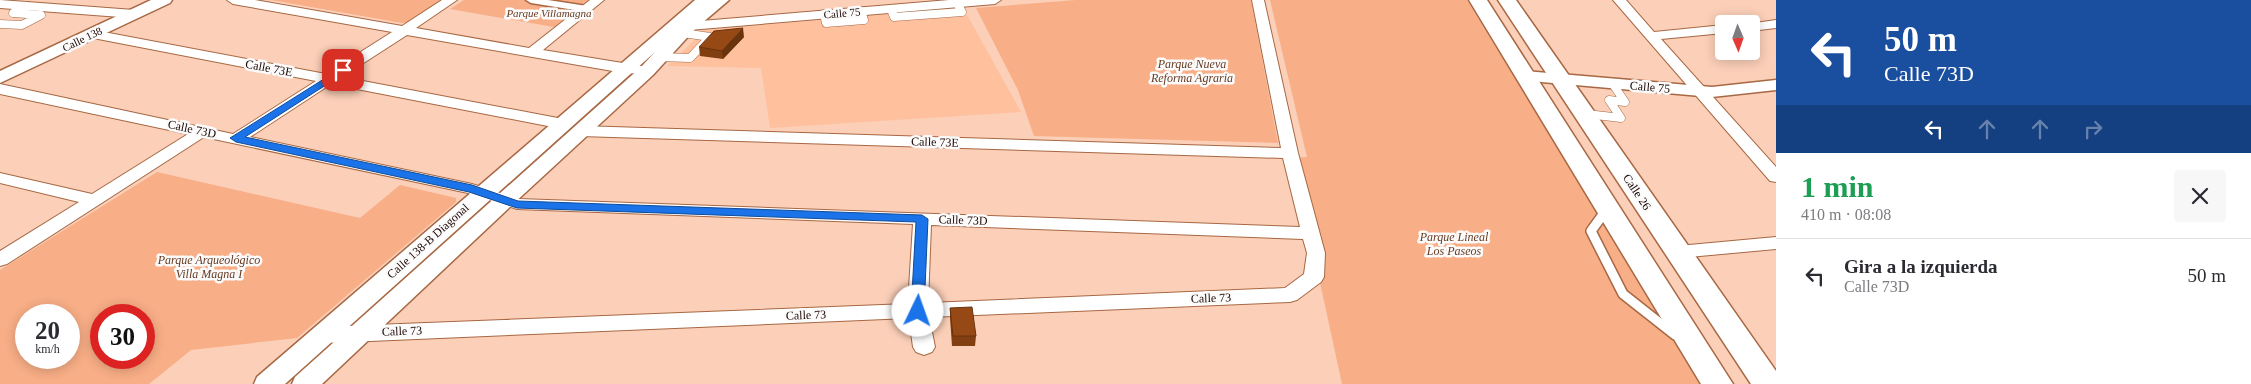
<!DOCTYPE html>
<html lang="es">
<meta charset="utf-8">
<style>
:root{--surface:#fff;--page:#f7f7f7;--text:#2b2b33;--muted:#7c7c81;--line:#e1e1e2}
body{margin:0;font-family:"Times New Roman",serif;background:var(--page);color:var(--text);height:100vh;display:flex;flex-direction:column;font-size:19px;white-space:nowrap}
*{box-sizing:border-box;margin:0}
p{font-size:16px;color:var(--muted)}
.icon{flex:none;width:28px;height:28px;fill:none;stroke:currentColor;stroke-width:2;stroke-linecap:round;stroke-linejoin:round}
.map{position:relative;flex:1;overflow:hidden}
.panel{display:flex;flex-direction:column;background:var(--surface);width:475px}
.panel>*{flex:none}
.top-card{background:#1a4fa0;color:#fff;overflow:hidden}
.needle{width:32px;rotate:178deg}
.buttons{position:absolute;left:1715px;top:15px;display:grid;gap:10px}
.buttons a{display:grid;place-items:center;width:45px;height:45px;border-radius:5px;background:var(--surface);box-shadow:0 2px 12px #0003;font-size:25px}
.speed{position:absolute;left:15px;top:304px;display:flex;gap:10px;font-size:25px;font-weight:700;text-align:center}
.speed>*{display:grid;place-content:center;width:65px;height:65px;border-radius:50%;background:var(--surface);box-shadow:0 2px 12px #0003;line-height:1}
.speed small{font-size:12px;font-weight:400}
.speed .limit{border:8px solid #d22;background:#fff;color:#111}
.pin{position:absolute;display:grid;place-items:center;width:42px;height:42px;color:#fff;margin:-21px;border-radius:10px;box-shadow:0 2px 8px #0006}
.me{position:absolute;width:55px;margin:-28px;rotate:3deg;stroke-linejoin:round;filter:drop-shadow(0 0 4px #0008)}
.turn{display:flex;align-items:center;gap:18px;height:105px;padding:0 25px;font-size:22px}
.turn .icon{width:65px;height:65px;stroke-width:2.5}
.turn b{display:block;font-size:35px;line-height:42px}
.lanes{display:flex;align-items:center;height:48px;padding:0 25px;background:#0003;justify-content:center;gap:25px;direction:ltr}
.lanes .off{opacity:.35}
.round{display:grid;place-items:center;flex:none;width:52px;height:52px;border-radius:5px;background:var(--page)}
.headline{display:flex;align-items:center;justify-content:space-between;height:85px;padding:0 25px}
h1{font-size:30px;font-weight:800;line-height:38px;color:#1e9e55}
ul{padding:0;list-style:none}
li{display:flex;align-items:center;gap:15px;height:75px;padding:0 25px;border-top:1px solid var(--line)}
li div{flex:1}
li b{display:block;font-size:19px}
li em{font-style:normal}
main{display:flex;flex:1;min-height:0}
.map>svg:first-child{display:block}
.built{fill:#ffc09e}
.green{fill:#f8ae86;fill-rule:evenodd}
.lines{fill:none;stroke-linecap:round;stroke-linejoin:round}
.service-far1-casing{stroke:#a76843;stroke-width:9}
.service-casing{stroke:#a76843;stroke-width:12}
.pedestrian-casing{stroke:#a76843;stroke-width:3}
.minor-casing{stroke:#a76843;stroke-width:2}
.tertiary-casing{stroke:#a76843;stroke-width:3}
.secondary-casing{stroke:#a76843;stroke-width:3}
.service-far1{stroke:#fff;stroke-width:8}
.service{stroke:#fff;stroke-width:9}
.pedestrian{fill:#fff;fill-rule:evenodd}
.minor{fill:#fff;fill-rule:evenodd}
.tertiary{fill:#fff;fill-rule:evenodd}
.secondary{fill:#fff;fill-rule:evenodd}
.wall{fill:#813f11}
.shaded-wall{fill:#69330e}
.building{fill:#964914;stroke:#69330e}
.route{fill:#1a73e8;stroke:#114b97}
.labels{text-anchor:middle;stroke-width:5;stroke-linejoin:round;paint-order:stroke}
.far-park-label{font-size:11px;font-style:italic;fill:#663a21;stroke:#fbfbfb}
.far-street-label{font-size:11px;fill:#1c0500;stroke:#fbfbfb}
.park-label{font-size:12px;font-style:italic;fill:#663a21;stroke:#fbfbfb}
.street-label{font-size:12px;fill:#1c0500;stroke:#fbfbfb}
</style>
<main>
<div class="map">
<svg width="1776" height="384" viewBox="0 0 1776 384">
<rect width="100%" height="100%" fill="#fbcfb8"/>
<!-- built -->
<path class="built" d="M966,13L1021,112L770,128L761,68L667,66L705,30L891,14L893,19Z"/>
<!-- green -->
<path class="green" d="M271,0H442L408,22L402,23Z
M464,0H588L554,27L450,9Z
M1076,0H1251L1278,143L1034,136L1018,90L976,8Z
M1270,0H1467L1701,384H1342L1293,158L1307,157Z
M157,172L360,218L400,185L456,198V202L297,338L191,350L149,384H0V270ZM26,315H69V358H26ZM101,315H144V358H101Z"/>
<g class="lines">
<defs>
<path id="service-far1" d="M891,9L894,17L962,12L957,3
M824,14L826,23L864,20L861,11
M0,24L22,25L41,15L13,13L25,6
M660,57L690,58L710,37L683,33
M1587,114L1621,118L1609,100L1625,102L1612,83"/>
<path id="service" d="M1607,209L1591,231L1623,294L1675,335"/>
<path id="pedestrian" d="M526,0H548L587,6L592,9L587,12L531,3Z"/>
<path id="minor" d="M0,0L134,10L141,14L134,18L0,8Z
M227,0H255L402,26L442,0H457L416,28L529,48L590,0H604L543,50L647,67L652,68L654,71L652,74L624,73L407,35L342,77L563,119L569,121L571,124L569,127L563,129L331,84L250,137L472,184L519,199L1300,227L1283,158L580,136L574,134L572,131L574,128L580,126L1281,148L1252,0H1264L1298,153L1325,253L1324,277L1321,282L1297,300L1290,302L929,317L935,347L932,352L924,355L916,352L913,347L909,318L323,343L316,340L313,335L316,330L323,327L908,304L913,224L517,209L468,193L204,137L7,264L0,266V251L79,202L0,183V173L92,194L188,134L0,94V84L233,134L316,81L93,38L86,34L88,31L93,30L326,74L392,32L233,4ZM931,225L1303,239L1307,253L1304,274L1285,288L928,303Z
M949,0H1001L995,4L689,30L682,26L689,22Z
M1613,0H1626L1654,32L1724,25V33L1661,39L1776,167V182L1770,181Z
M1776,20V28L1751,31V24H1748Z
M1776,237V249L1678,258L1671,256L1669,252L1671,248L1678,246Z"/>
<path id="tertiary" d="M151,0H172L170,3L0,83V71Z
M695,0H729L695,29L653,75L512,205L322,384H292L295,377L641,67L655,52L285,384H254L257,377Z
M1525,71L1712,87L1776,80V90L1712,97L1519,80L1516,76L1519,72Z"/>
<path id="secondary" d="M1469,0H1487L1733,384H1701Z
M1498,0H1516L1776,371V384H1751Z"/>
</defs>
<!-- service-far1 casing -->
<use href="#service-far1" class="service-far1-casing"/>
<!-- service casing -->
<use href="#service" class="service-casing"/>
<!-- pedestrian casing -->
<use href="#pedestrian" class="pedestrian-casing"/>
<!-- minor casing -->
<use href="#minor" class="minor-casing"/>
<!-- tertiary casing -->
<use href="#tertiary" class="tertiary-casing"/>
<!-- secondary casing -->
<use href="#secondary" class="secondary-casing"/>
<!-- service-far1 -->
<use href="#service-far1" class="service-far1"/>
<!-- service -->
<use href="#service" class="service"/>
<!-- pedestrian -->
<use href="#pedestrian" class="pedestrian"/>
<!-- minor -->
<use href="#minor" class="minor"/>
<!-- tertiary -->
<use href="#tertiary" class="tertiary"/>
<!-- secondary -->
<use href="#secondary" class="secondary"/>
</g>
<!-- wall -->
<path class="wall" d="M744,37L723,59L700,56L699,47Z
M950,308L976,336L975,346H952L950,318Z"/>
<!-- shaded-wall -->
<path class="shaded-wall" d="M743,28L744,37L723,59L722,51Z"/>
<!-- building -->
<path class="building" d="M743,28L722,51L699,47L714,31Z
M972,307L976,336H953L950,308Z"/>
<!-- route -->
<path class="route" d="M343,67L346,68V72L245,137L472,185L518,201L922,215L928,219L924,311L918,315L911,311L916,222L517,208L469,192L236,142L230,138Z"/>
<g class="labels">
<!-- far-park labels -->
<g class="far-park-label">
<text x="549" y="17">Parque Villamagna</text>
</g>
<!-- far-street labels -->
<g class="far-street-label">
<text transform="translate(842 13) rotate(-5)" y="4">Calle 75</text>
<text transform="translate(82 39) rotate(-26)" y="4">Calle 138</text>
</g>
<!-- park labels -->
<g class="park-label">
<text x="1192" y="68">Parque Nueva<tspan x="1192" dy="14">Reforma Agraria</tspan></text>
<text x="1454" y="241">Parque Lineal<tspan x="1454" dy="14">Los Paseos</tspan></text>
<text x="209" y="264">Parque Arqueológico<tspan x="209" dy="14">Villa Magna I</tspan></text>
</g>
<!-- street labels -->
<g class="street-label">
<text transform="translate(269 68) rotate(11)" y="4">Calle 73E</text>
<text transform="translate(1650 87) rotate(5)" y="4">Calle 75</text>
<text transform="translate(192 129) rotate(12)" y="4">Calle 73D</text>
<text transform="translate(935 142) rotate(2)" y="4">Calle 73E</text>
<text transform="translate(1637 192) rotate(56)" y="4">Calle 26</text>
<text transform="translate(963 220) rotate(2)" y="4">Calle 73D</text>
<text transform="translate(428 241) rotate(-42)" y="4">Calle 138-B Diagonal</text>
<text transform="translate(1211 298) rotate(-2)" y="4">Calle 73</text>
<text transform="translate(806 315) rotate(-2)" y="4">Calle 73</text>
<text transform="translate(402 331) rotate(-2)" y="4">Calle 73</text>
</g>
</g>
</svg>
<div class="buttons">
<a><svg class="needle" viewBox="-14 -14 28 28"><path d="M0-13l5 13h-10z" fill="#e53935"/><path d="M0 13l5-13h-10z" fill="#7c7c81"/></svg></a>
</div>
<div class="speed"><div>20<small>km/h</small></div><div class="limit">30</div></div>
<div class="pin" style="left:343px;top:70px;background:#d93025"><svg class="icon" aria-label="arrive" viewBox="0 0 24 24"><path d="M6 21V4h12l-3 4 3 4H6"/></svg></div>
<svg class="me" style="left:918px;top:311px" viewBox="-20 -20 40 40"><circle r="19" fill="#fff"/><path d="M0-13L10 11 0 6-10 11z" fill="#1a73e8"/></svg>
</div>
<section class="panel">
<div class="top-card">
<div class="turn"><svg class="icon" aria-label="left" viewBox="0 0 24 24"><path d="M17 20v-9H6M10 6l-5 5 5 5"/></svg><div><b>50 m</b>Calle 73D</div></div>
<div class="lanes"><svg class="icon" aria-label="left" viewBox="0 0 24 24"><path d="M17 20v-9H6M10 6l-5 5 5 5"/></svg><svg class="icon off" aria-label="ahead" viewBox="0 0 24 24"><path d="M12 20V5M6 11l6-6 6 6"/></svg><svg class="icon off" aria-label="ahead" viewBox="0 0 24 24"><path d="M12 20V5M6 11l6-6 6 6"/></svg><svg class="icon off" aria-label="right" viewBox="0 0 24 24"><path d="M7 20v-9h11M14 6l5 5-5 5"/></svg></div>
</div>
<div class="headline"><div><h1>1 min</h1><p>410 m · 08:08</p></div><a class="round"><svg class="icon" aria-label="close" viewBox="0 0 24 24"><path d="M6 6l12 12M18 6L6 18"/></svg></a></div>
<ul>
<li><svg class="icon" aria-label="left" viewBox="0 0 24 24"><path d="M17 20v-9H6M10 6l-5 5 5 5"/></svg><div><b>Gira a la izquierda</b><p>Calle 73D</p></div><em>50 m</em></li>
</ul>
</section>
</main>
